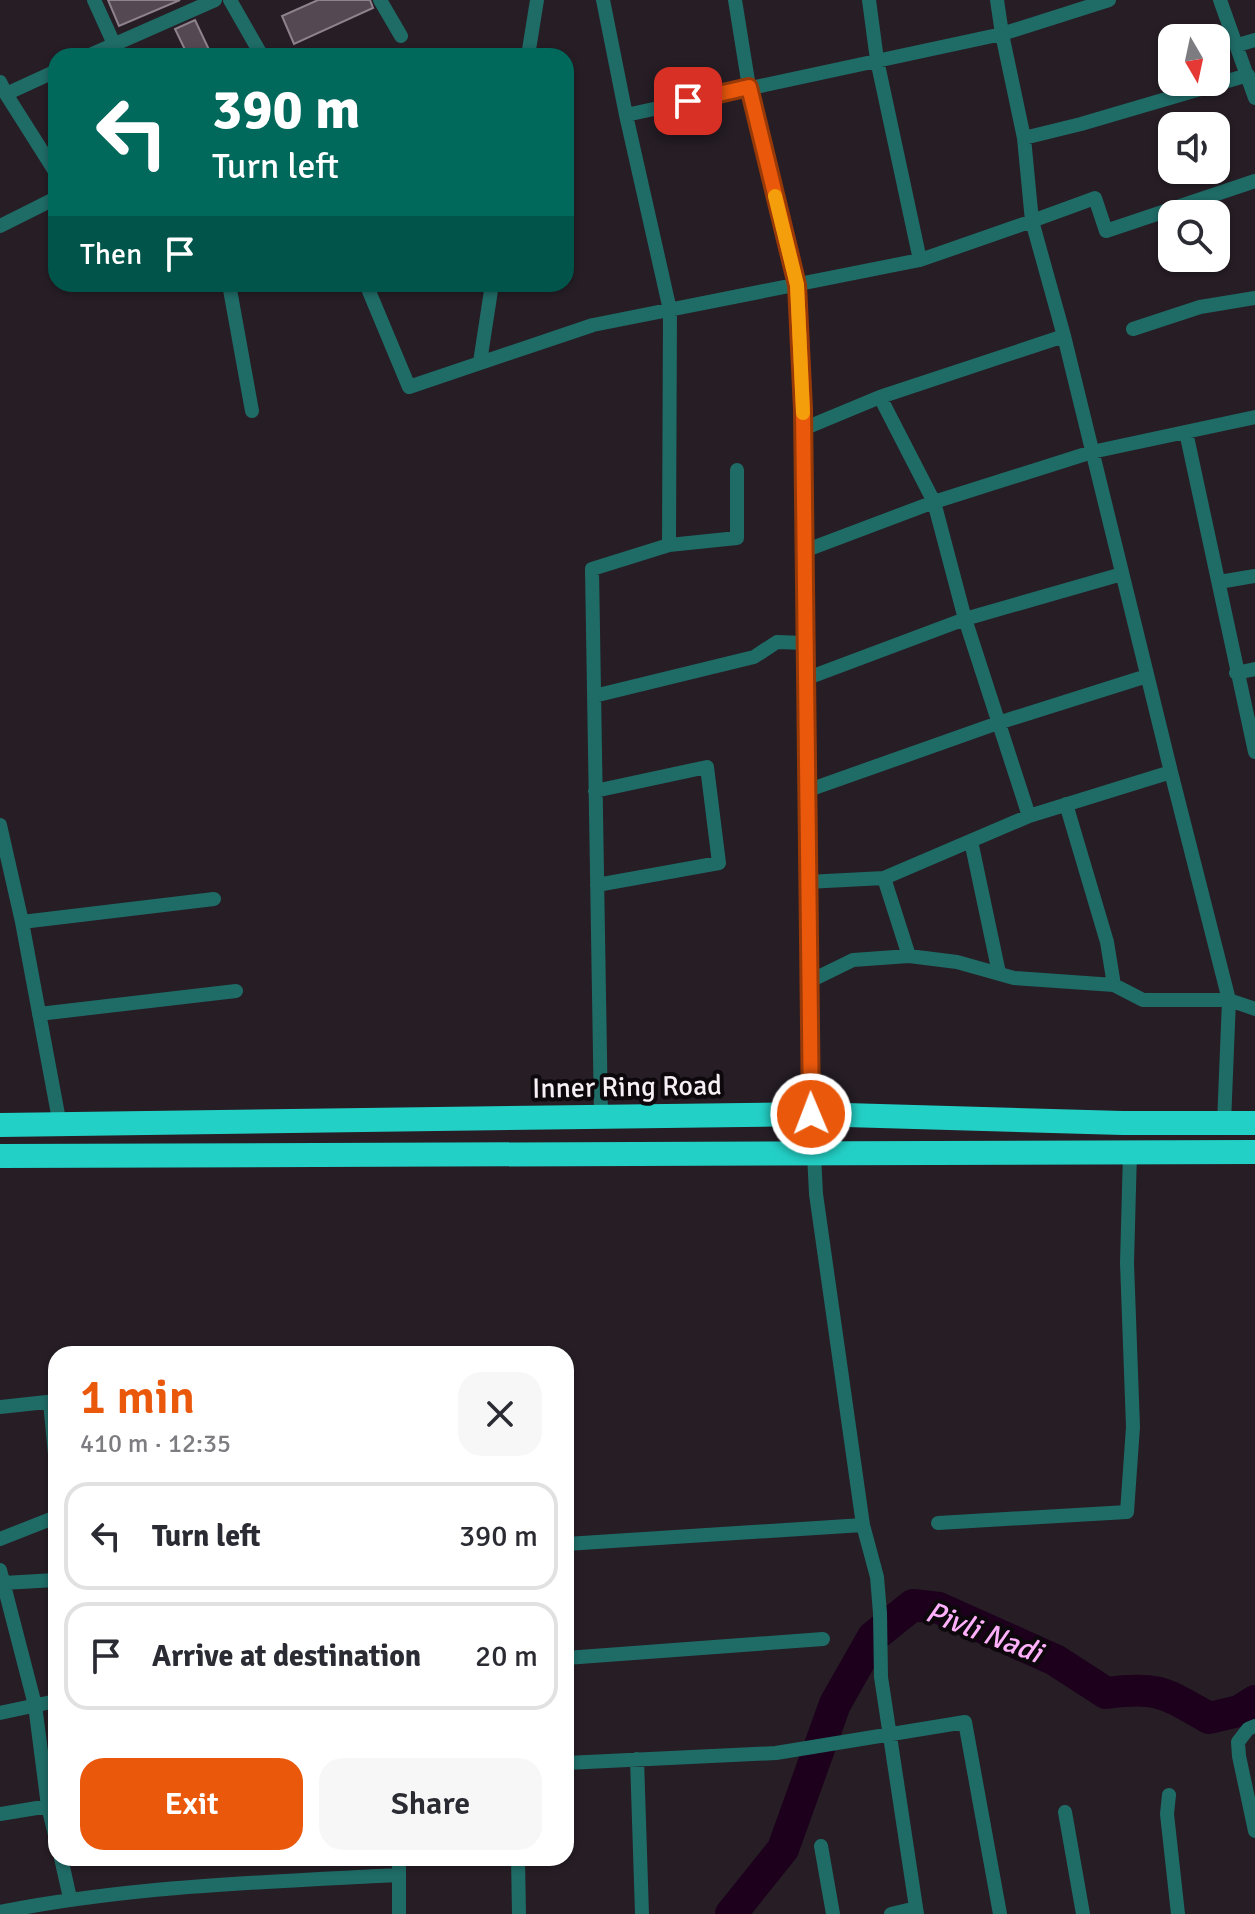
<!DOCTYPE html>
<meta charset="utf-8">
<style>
:root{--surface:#fff;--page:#f7f7f7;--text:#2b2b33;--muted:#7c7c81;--line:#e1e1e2;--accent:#ea580c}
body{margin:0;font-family:Signika,sans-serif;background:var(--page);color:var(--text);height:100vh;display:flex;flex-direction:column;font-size:30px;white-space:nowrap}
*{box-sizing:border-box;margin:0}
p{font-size:26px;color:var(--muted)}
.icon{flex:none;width:44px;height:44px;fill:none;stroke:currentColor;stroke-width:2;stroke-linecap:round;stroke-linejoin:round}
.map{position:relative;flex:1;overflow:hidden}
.sheet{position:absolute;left:48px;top:1346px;width:526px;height:520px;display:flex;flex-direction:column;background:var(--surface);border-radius:24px;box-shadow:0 2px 6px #0004}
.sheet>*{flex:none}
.guide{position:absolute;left:48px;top:48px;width:526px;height:244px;border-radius:24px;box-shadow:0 2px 6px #0004;background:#00695c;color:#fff;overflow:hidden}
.needle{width:52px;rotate:171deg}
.fabs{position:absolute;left:1158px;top:24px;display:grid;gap:16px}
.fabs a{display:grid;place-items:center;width:72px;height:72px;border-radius:16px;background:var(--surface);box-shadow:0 2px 6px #0004;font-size:40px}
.pin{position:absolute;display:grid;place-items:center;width:68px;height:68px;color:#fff;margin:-34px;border-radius:16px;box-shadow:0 4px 12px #0006}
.me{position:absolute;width:88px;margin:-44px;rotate:359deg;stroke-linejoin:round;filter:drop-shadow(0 0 6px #0008)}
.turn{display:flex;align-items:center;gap:28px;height:168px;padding:0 32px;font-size:36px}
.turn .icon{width:104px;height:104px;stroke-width:2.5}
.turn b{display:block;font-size:56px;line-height:68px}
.then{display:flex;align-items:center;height:76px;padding:0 32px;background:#0003;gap:16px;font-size:30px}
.round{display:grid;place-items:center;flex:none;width:84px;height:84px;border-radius:24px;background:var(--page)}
.summary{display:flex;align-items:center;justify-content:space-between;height:136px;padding:0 32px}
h1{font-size:48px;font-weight:600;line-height:60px;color:var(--accent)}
.button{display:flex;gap:16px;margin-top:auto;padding:16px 32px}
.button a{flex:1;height:92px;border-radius:24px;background:var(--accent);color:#fff;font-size:32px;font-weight:600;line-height:92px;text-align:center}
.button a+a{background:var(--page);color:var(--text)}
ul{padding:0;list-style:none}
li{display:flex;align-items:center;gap:24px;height:108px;margin:0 16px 12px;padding:0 16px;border:4px solid var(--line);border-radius:24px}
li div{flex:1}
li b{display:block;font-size:30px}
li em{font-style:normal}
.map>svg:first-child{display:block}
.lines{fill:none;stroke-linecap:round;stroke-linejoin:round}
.river{stroke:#1c001c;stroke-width:32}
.building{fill:#544953;stroke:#8e828d;stroke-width:2}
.street{stroke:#1f6b66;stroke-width:14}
.highway{stroke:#23d0c6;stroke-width:24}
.route-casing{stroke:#983908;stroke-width:20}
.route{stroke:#ea580c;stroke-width:14}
.slow{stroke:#f59e0b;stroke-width:14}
.labels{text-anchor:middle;stroke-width:8;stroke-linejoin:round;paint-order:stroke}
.street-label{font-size:28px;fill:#f6eff5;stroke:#0c080c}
.water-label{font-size:30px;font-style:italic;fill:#ffb0fa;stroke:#0c080c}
</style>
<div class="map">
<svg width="1255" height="1914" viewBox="0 0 1255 1914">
<rect width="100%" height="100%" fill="#261d25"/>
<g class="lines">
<!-- river -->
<path class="river" d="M731,1914L783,1849L835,1704L873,1637L913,1605L939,1608L1055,1660L1106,1693C1158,1686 1165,1693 1209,1718L1239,1711L1255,1701"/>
</g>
<!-- building -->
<path class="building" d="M108,0H180L119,26Z
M318,0H370L373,8L294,44L282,16Z
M195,20L212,56H188L175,29Z"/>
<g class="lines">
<!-- street -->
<path class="street" d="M94,0L114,44
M230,0L262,56
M380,0L401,36
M603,0L626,115
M735,0L749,87L797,285L803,409L811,1114
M869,0L877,60L920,260
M997,0L1002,34L1109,0
M1220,0L1255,98
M1238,45L1255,40
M88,56L215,0
M528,56L537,0
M0,82L6,94L56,71
M6,94L56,173
M1024,138L1081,124L1248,75
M0,226L56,198
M229,284L252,411
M366,284L409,387L593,325L920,260L1032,221L1024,138L1002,34L626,115L670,310L669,545L592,569L601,1116
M1133,329L1200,307L1255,298
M480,362L492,284
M880,397L934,502L965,619L1029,816
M803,429L880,397L1064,336
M1186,432L1255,752
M669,545L737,538V470
M804,551L934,502L1092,452L1255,417
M1219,582L1255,576
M1236,673L1255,669
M805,679L965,619L1122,574
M594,696L754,657L777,642L805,643
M595,791L707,767L719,863L597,885
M806,791L998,723L1147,676
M1066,804L1107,942L1114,985
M0,825L22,922
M971,841L999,973
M884,878L909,956L957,962L1014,978L1114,985L1143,1000H1229L1255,1009
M807,882L884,878L1029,816L1171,772
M808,982L853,960L909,956
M39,1014L236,991
M1224,1123L1229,1000L1171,772L1064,336L1032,221L1095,198L1106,231L1255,181
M60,1125L22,922L214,899
M50,1402L56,1465
M0,1407L56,1401
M938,1523L1127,1512L1133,1427L1127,1263L1130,1152
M863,1525L877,1577L880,1613L881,1677L917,1914
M0,1539L56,1517
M566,1544L863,1525L816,1194L814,1154
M0,1570L35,1705L48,1806L56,1839
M3,1583L56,1580
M566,1658L823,1639
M0,1713L56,1701
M1255,1726L1248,1729L1238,1742L1239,1756L1255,1831
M637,1759L642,1914
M566,1763L776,1753L965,1722L1000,1914
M1169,1795L1167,1814L1178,1914
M1065,1812L1083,1914
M0,1814L55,1805
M821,1846L833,1914
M61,1858L70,1898
M399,1858V1914
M518,1858L519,1914
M0,1912C131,1886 265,1882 398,1875
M891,1914L916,1908"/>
<!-- highway -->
<path class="highway" d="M0,1125L811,1114L1123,1123H1255
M0,1156L1255,1152"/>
</g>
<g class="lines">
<defs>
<path id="route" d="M688,101L749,87L797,285L803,409L811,1114"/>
</defs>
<!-- route casing -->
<use href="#route" class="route-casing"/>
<!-- route -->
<use href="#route" class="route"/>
<!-- slow -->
<path class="slow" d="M775,196L797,285L803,413"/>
</g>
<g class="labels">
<!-- street labels -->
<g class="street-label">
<text transform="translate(627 1086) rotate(-1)" y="10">Inner Ring Road</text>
</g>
<!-- water labels -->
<g class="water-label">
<text transform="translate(984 1632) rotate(21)" y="10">Pivli Nadi</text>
</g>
</g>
</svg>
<div class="fabs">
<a><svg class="needle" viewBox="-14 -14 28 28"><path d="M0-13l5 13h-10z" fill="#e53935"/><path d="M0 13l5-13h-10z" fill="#7c7c81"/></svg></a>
<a><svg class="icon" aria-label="sound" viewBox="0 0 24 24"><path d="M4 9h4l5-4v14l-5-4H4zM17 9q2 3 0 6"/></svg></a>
<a><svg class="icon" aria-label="search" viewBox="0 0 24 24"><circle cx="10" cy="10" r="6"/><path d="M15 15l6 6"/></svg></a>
</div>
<div class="pin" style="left:688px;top:101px;background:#d93025"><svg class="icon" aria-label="arrive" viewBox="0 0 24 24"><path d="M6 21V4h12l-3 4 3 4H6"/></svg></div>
<svg class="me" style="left:811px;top:1114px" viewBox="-20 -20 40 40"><circle r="17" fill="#ea580c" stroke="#fff" stroke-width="3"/><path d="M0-11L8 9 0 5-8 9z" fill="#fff"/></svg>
<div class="guide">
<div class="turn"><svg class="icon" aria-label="left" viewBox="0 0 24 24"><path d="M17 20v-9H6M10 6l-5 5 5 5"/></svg><div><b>390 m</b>Turn left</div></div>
<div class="then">Then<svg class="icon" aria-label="arrive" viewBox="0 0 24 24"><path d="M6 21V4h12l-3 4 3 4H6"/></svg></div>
</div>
<section class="sheet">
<div class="summary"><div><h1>1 min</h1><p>410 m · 12:35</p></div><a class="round"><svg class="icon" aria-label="close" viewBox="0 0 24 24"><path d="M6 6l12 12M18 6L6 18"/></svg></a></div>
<ul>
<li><svg class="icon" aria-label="left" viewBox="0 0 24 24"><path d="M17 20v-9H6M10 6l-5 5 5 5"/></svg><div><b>Turn left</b></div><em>390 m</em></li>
<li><svg class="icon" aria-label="arrive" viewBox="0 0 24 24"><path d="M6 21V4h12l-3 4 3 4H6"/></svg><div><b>Arrive at destination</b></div><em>20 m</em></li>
</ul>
<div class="button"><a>Exit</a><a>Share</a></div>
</section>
</div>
